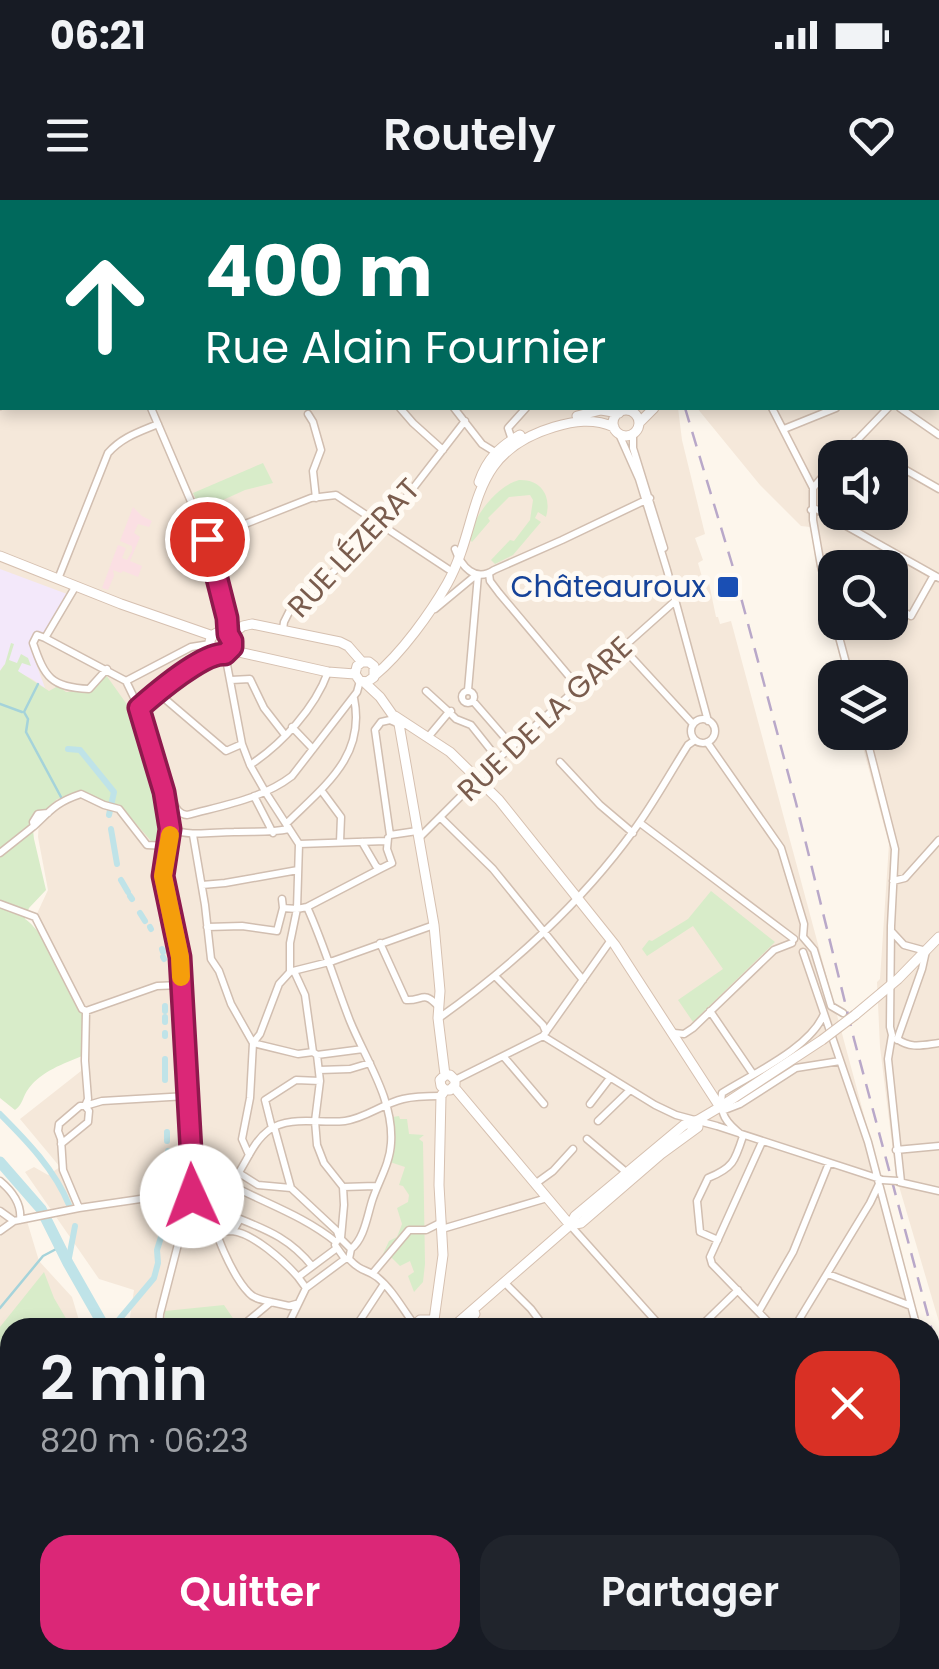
<!DOCTYPE html>
<html lang="fr">
<meta charset="utf-8">
<style>
:root{--surface:#171b24;--page:#20242c;--text:#f1f3f6;--muted:#9ea1a6;--accent:#db2777}
body{margin:0;font-family:Poppins,sans-serif;background:var(--page);color:var(--text);height:100vh;display:flex;flex-direction:column;font-size:38px;white-space:nowrap}
*{box-sizing:border-box;margin:0}
p{font-size:32px;color:var(--muted)}
.icon{flex:none;width:55px;height:55px;fill:none;stroke:currentColor;stroke-width:2;stroke-linecap:round;stroke-linejoin:round}
.map{position:relative;flex:1;overflow:hidden}
.sheet{position:absolute;left:0px;top:1118px;width:940px;height:352px;display:flex;flex-direction:column;background:var(--surface);border-radius:30px 30px 0 0;box-shadow:0 5px 15px #0003}
.sheet>*{flex:none}
.banner{position:absolute;left:0px;top:0px;width:940px;height:210px;box-shadow:0 5px 15px #0003;background:#00695c;color:#fff;overflow:hidden}
.fabs{position:absolute;left:818px;top:240px;display:grid;gap:20px}
.fabs a{display:grid;place-items:center;width:90px;height:90px;border-radius:20px;background:var(--surface);box-shadow:0 5px 15px #0003;font-size:50px}
.pin{position:absolute;display:grid;place-items:center;width:85px;height:85px;color:#fff;margin:-42px;border:5px solid #fff;border-radius:50%;box-shadow:0 2px 10px #0007}
.me{position:absolute;width:110px;margin:-55px;rotate:358deg;stroke-linejoin:round;filter:drop-shadow(0 0 8px #0008)}
.turn{display:flex;align-items:center;gap:35px;height:210px;padding:0 40px;font-size:45px}
.turn .icon{width:130px;height:130px;stroke-width:2.5}
.turn b{display:block;font-size:70px;line-height:85px}
.round{display:grid;place-items:center;flex:none;width:105px;height:105px;border-radius:30px;background:var(--page)}
.overview{display:flex;align-items:center;justify-content:space-between;height:170px;padding:0 40px}
h1{font-size:60px;font-weight:600;line-height:75px}
.button{display:flex;gap:20px;margin-top:auto;padding:20px 40px}
.button a{flex:1;height:115px;border-radius:30px;background:var(--accent);color:#fff;font-size:40px;font-weight:600;line-height:115px;text-align:center}
.button a+a{background:var(--page);color:var(--text)}
.status{display:flex;justify-content:space-between;align-items:center;height:70px;padding:0 50px;background:var(--surface);direction:ltr}
.status svg{height:28px;fill:currentColor}
header{display:flex;justify-content:space-between;align-items:center;height:130px;padding:0 40px;background:var(--surface);font-size:45px;font-weight:600}
.map>svg:first-child{display:block}
.residential{fill:#f5e8da;fill-rule:evenodd}
.education{fill:#f3e8fa}
.medical{fill:#fbdfe3}
.green{fill:#d8ecc9}
.lines{fill:none;stroke-linecap:round;stroke-linejoin:round}
.stream{stroke:#a5d3da;stroke-width:2.5}
.canal{stroke:#bfe3e8;stroke-width:6}
.river{stroke:#bfe3e8;stroke-width:11}
.street-casing{stroke:#d1beb0;stroke-width:9}
.secondary-casing{stroke:#d6c0b0;stroke-width:11}
.street{stroke:#fff;stroke-width:6}
.secondary{stroke:#fff;stroke-width:9}
.rail{stroke:#b9a8c9;stroke-width:2.5;stroke-dasharray:15 10;stroke-linecap:butt}
.street-bridge-casing{stroke:#d1beb0;stroke-width:9;stroke-linecap:butt}
.secondary-bridge-casing{stroke:#d6c0b0;stroke-width:11;stroke-linecap:butt}
.street-bridge{stroke:#fff;stroke-width:6}
.secondary-bridge{stroke:#fff;stroke-width:9}
.route-casing{stroke:#8e194d;stroke-width:25}
.route{stroke:#db2777;stroke-width:18}
.slow{stroke:#f59e0b;stroke-width:18}
.transit-dot{fill:#1a4fb4;stroke:#fffaf3;stroke-width:4}
.labels{text-anchor:middle;stroke-width:10;stroke-linejoin:round;paint-order:stroke}
.street-label{font-size:30px;fill:#7a5c4d;stroke:#fffaf3}
.transit-label{font-size:30px;fill:#164399;stroke:#fffaf3;text-anchor:end}
</style>
<div class="status"><b>06:21</b><svg viewBox="0 0 49 12"><path d="M0 12V9h3v3zM5 12V6h3v6zM10 12V3h3v9zM15 12V0h3v12zM26 1h20v11H26zM47 4h2v5h-2z"/></svg></div>
<header><svg class="icon" aria-label="menu" viewBox="0 0 24 24"><path d="M4 6h16M4 12h16M4 18h16"/></svg>Routely<svg class="icon" aria-label="heart" viewBox="0 0 24 24"><path d="M12 20l-8-8c-3-5 5-10 8-4 3-6 11-1 8 4z"/></svg></header>
<div class="map">
<svg width="939" height="1469" viewBox="0 0 939 1469">
<rect width="100%" height="100%" fill="#fdf6ec"/>
<!-- residential -->
<path class="residential" d="M0,0H621V2H2V208H678L682,240L705,334L695,338L703,360L698,363L704,384L709,383L716,417H718L720,424L731,421L921,1127H133L130,1117L134,1090L99,1079L25,972L34,967L48,975L60,967L20,919L81,871L84,814L34,720L48,690L38,637L39,619L0,514Z
M637,0H939V1122L896,976L880,847L877,782L880,779L889,644L859,533L890,532V478L845,477L820,383L810,327L801,326L760,285L697,208H938V2H638ZM835,258H890V312H835ZM835,368H890V422H835Z
M0,979L7,984L23,1008L39,1061L72,1097L81,1127L10,1128V1379L0,1375Z
M930,1163L939,1197V1469H101L104,1460H930Z"/>
<!-- education -->
<path class="education" d="M0,369L67,394L45,433L35,432L29,444L45,488L32,479L4,465L0,471Z"/>
<!-- medical -->
<path class="medical" d="M133,307L142,316L152,321L149,327L138,324L134,333L140,337L130,361L142,366L138,377L123,371L121,373L113,370L114,376L108,390L102,388L118,345L126,348L122,358L127,360L132,351V346L120,341Z"/>
<!-- green -->
<path class="green" d="M263,263L273,283L245,290L201,310L193,293Z
M519,280C541,279 552,296 546,317L538,312L535,318L541,322L513,355L495,364L491,360L510,340L514,341L530,320L533,300L530,295L509,297L488,318L490,321L472,342L468,338C475,316 495,287 519,280Z
M11,443L14,444L9,460L17,463L21,454L28,458L31,466L22,463L18,471L49,491L58,486L66,492L90,491L106,475L138,520L165,607L164,638L159,641H151L119,604L113,606L81,593L57,599L37,620L33,630L34,639L46,690L29,708L25,719C42,729 73,787 80,807C86,823 83,840 82,856C63,864 42,871 29,888C22,897 24,903 15,910L0,898V471L5,464Z
M711,691L775,742L693,822L678,800L723,769L693,726L647,756L642,749L649,740L652,741L688,719Z
M399,916L400,919H407L409,934L424,935L419,939L423,942L425,1064L423,1082L414,1092L408,1076L414,1072L410,1061L400,1066L391,1057L383,1054L389,1041L397,1037L402,1024L397,1008L408,1002L409,995L403,986L399,985L405,967L390,962L395,949L393,917Z
M44,1072L54,1098L71,1127L10,1128V1209L6,1211L0,1210V1127Z
M224,1105L239,1127H164L165,1111Z
M0,1375L10,1379V1460H57L54,1469H0Z"/>
<g class="lines">
<!-- stream -->
<path class="stream" d="M38,484L24,512L28,519L26,532L61,597
M0,504L22,512
M0,1108L43,1056L60,1047"/>
<!-- canal -->
<path class="canal" d="M68,549L80,550L114,592L109,615
M111,629L117,664
M121,680L128,692
M130,696L132,699
M140,713L145,721
M150,727L151,729
M162,749L163,752
M163,757L164,759
M165,806V811
M165,817V822
M165,833V836
M165,859V880
M0,914C27,941 55,970 69,1005
M167,932V941
M167,985L168,951
M68,1063L75,1026
M112,1128L154,1078L158,1063L157,1050L166,1021"/>
<!-- river -->
<path class="river" d="M0,962L41,1009L68,1063L105,1128
M59,1469L62,1460"/>
<defs>
<path id="street" d="M71,0L72,2
M302,0L304,2
M574,0L579,2
M618,0L619,2
M51,2L57,0
M186,2L191,0
M353,2L356,0
M430,2L432,0
M481,2L483,0
M605,2L606,0
M718,2V0
M0,24L2,23
M938,127L939,126
M0,206L2,204
M151,208L207,339L227,418L228,434
M400,208L413,223L443,250
M454,208L482,244L495,252
M772,208L813,288V320L821,366L835,422
M900,208L939,235
M308,214L313,222L321,250L313,271L316,298
M784,229L836,208
M619,234L639,279L667,370L708,521
M633,234V248L664,348
M512,240L508,228L526,208
M855,241L883,258
M840,258L888,208
M890,261L939,289
M813,288L835,262
M811,310L816,309L939,378
M207,339L311,298L336,295L448,369
M455,349C461,366 475,383 494,370L562,340L650,298
M822,366L835,374
M489,374L490,381L499,393L579,488
M58,379L108,253C122,237 139,232 158,224
M890,405L911,416L934,375
M435,409L476,375
M835,422L850,478
M283,429L284,422L289,412L384,326L465,221
M45,438L74,389
M623,448L693,524
M225,454L242,544L250,565L266,593L299,644L297,709L290,743V772
M107,469L89,489C51,487 45,478 33,443L37,435L45,438L126,481
M231,480L250,479L264,508L285,535
M126,481L139,508L168,612L170,629L163,676L179,757L193,986L160,1114L159,1128
M126,481L191,447L210,444
M468,490L478,375
M462 497a6 6 0 1 1 12 0a6 6 0 1 1-12 0Z
M426,491L449,512L451,511
M158,493L226,551L242,544
M473,501L513,547
M139,508L173,480L216,453
M691 531a12 12 0 1 1 24 0a12 12 0 1 1-24 0Z
M292,527L313,549
M865,532L895,649L891,726L890,827L892,835L888,859L901,982
M429,536L449,512L456,519L471,525L498,559
M707,542L781,648L804,724L803,737
M560,562L600,605L633,633
M250,565C282,544 315,508 328,472
M321,590L341,617L340,642
M165,593C175,599 174,614 187,615C224,605 262,599 292,576L357,492L360,481
M254,596L273,633
M48,613L38,614L33,622L34,626C52,609 57,602 81,594L104,605L119,609L147,645L168,646
M440,617L493,669L583,780
M640,623L794,739
M286,624C324,586 366,557 354,498
M170,629C191,637 212,632 234,632C253,631 270,633 289,629
M193,635L205,705L211,759L219,771L231,804L253,843
M390,635L375,530L381,522L390,520L397,523
M390,635L417,631
M420,637L498,559L674,402
M362,642L376,666L380,669L392,663L387,649L388,638
M299,644L386,641
M0,653L34,626
M893,681L905,678L939,640
M202,685L225,683L298,670
M0,704L35,717L82,809L86,811L157,786L181,785
M307,707C324,744 335,783 350,821C366,860 394,900 391,943C390,964 378,982 372,1001C367,1017 364,1039 351,1049
M283,708L297,709L307,707L380,669
M207,727L242,726L277,731L283,708L282,699
M892,732L904,745L926,751L922,769L897,840
M803,737L814,750L831,806L843,813
M380,743L406,800C423,801 423,790 438,806
M803,752L868,942L917,1128
M293,771L333,761L434,725
M294,771L305,795L313,852L317,855L320,881L315,921L317,945L324,963L343,987L344,1005L341,1038
M495,776L543,825L546,832
M86,811L85,861L88,899L85,906L102,901L187,896
M710,811L753,874
M439,818C511,767 582,702 634,630C654,603 670,573 688,545L695,540
M674,833L684,834L693,828L774,750L792,743
M543,836L655,905L676,915L717,926L880,979
M897,839C911,849 923,845 939,843
M253,843L298,854L313,852
M317,855L363,849
M504,857L544,904
M319,870L350,869L370,863
M455,880L543,836L611,740
M265,900L272,928L275,930L291,988
M265,900L296,880L320,881
M590,904L610,878
M722,911L740,904L796,868L840,861
M598,921L630,890
M587,939L626,972
M762,942L710,1057L712,1064L774,1128
M61,944L88,922L89,911L85,906H80L59,924L58,931L61,939L63,970L79,1008
M896,950L939,946
M249,955L242,939L250,898L253,843L260,834L279,784L290,772
M239,973L258,985L291,988L337,1031L339,1037
M0,981C12,991 22,1004 20,1020
M899,982L939,991
M535,984L553,971L573,949
M231,985C267,1004 304,1016 336,1042L340,1038L351,1049L349,1059
M343,987L376,986
M216,1004L228,987
M214,1007C208,1026 235,1079 249,1093C254,1099 263,1100 271,1102
M0,1011L14,1021
M570,1025L662,1128
M442,1029L547,998
M0,1031L14,1021L79,1008L229,986C245,969 250,944 269,930C289,915 321,924 345,921C366,918 382,904 403,899C415,896 429,896 441,896
M233,1031L240,1019C270,1031 291,1040 312,1066
M215,1033C221,1032 226,1031 232,1031C253,1033 284,1061 298,1077
M718,1040L700,1032L697,1001L708,978C733,968 735,961 743,936C726,923 719,914 722,893C754,873 810,848 824,814
M336,1042L335,1045L345,1059H349C362,1073 365,1068 377,1077C392,1089 402,1108 414,1124
M337,1048L298,1077L306,1088L345,1059
M373,1073L409,1030H426L442,1022
M828,1074L911,1106
M504,1082L531,1109L545,1128
M759,1111L793,1052L829,963
M247,1128L248,1121L271,1102L289,1106L296,1104
M283,1128L289,1123L306,1088
M355,1128L384,1084
M699,1128L738,1090
M794,1128L870,1003L879,984
M930,1179L938,1212L930,1228
M930,1236L939,1241
M219,1460L242,1467
M586,1460L611,1469
M643,1469V1460
M672,1469L673,1460
M724,1469L725,1460
M763,1469L766,1460"/>
<path id="secondary" d="M817,0L821,2
M828,0L832,2
M938,19L939,18
M938,142L939,146
M938,161L939,164
M613 223a13 13 0 1 1 26 0a13 13 0 1 1-26 0Z
M577,216L601,210L619,213
M639,223L654,208
M479,282C487,259 499,247 520,235
M0,356L121,404L213,436
M210 443a11 11 0 1 1 22 0a11 11 0 1 1-22 0Z
M230,436L243,426L252,424L340,442L348,446L362,462H369L374,466V477L367,482L360,481L355,474L357,466L362,462
M230,450L328,472L355,474
M375,475C401,454 431,412 447,384C483,319 464,254 554,227C574,221 593,218 614,227
M364,482L380,497L399,524L434,725L440,791L438,818L445,875
M395,516L450,552L499,600L615,745L720,907
M855,815L898,779L939,737
M454,887L570,1025
M570,1025L581,1023L661,954L698,927V920
M434,1120L443,1055L439,985L441,896L445,890H450L455,885V880L450,875H445L440,880L441,886L445,890
M442,1126L453,1127L570,1025L575,1016L684,925L698,920L720,907L822,840
M411,1128L420,1120H435
M463,1128L475,1114
M0,1215L10,1218
M930,1269L939,1257
M930,1282L939,1266
M241,1469L243,1460
M426,1469L427,1460
M809,1469L815,1460
M817,1469L823,1460"/>
</defs>
<!-- street casing -->
<use href="#street" class="street-casing"/>
<!-- secondary casing -->
<use href="#secondary" class="secondary-casing"/>
<!-- street -->
<use href="#street" class="street"/>
<!-- secondary -->
<use href="#secondary" class="secondary"/>
<!-- rail -->
<path class="rail" d="M626,0L627,2
M685,208L732,364L796,603L854,839L939,1157"/>
<defs>
<path id="street-bridge" d="M882,980L898,981"/>
<path id="secondary-bridge" d="M822,840L855,815"/>
</defs>
<!-- street-bridge casing -->
<use href="#street-bridge" class="street-bridge-casing"/>
<!-- secondary-bridge casing -->
<use href="#secondary-bridge" class="secondary-bridge-casing"/>
<!-- street-bridge -->
<use href="#street-bridge" class="street-bridge"/>
<!-- secondary-bridge -->
<use href="#secondary-bridge" class="secondary-bridge"/>
</g>
<g class="lines">
<defs>
<path id="route" d="M192,996L193,986L180,757L163,676L170,629L164,592L139,508C156,493 204,452 225,454L232,447V441L228,434L227,418L207,339"/>
</defs>
<!-- route casing -->
<use href="#route" class="route-casing"/>
<!-- route -->
<use href="#route" class="route"/>
<!-- slow -->
<path class="slow" d="M170,635L163,676L180,757L181,777"/>
</g>
<!-- markers -->
<rect class="transit-dot" x="716" y="375" width="24" height="24" rx="5"/>
<g class="labels">
<!-- street labels -->
<g class="street-label">
<text transform="translate(354 348) rotate(-47)" y="10">RUE LÉZERAT</text>
<text transform="translate(545 519) rotate(-43)" y="10">RUE DE LA GARE</text>
</g>
<!-- transit labels -->
<g class="transit-label">
<text x="706" y="397">Châteauroux</text>
</g>
</g>
</svg>
<div class="fabs">
<a><svg class="icon" aria-label="sound" viewBox="0 0 24 24"><path d="M4 9h4l5-4v14l-5-4H4zM17 9q2 3 0 6"/></svg></a>
<a><svg class="icon" aria-label="search" viewBox="0 0 24 24"><circle cx="10" cy="10" r="6"/><path d="M15 15l6 6"/></svg></a>
<a><svg class="icon" aria-label="layers" viewBox="0 0 24 24"><path d="M12 4l9 5-9 5-9-5zM3 14l9 5 9-5"/></svg></a>
</div>
<div class="pin" style="left:207px;top:339px;background:#d93025"><svg class="icon" aria-label="arrive" viewBox="0 0 24 24"><path d="M6 21V4h12l-3 4 3 4H6"/></svg></div>
<svg class="me" style="left:192px;top:996px" viewBox="-20 -20 40 40"><circle r="19" fill="#fff"/><path d="M0-13L10 11 0 6-10 11z" fill="#db2777"/></svg>
<div class="banner">
<div class="turn"><svg class="icon" aria-label="ahead" viewBox="0 0 24 24"><path d="M12 20V5M6 11l6-6 6 6"/></svg><div><b>400 m</b>Rue Alain Fournier</div></div>
</div>
<section class="sheet">
<div class="overview"><div><h1>2 min</h1><p>820 m · 06:23</p></div><a class="round" style="background:#d93025;color:#fff"><svg class="icon" aria-label="close" viewBox="0 0 24 24"><path d="M6 6l12 12M18 6L6 18"/></svg></a></div>
<div class="button"><a>Quitter</a><a>Partager</a></div>
</section>
</div>
